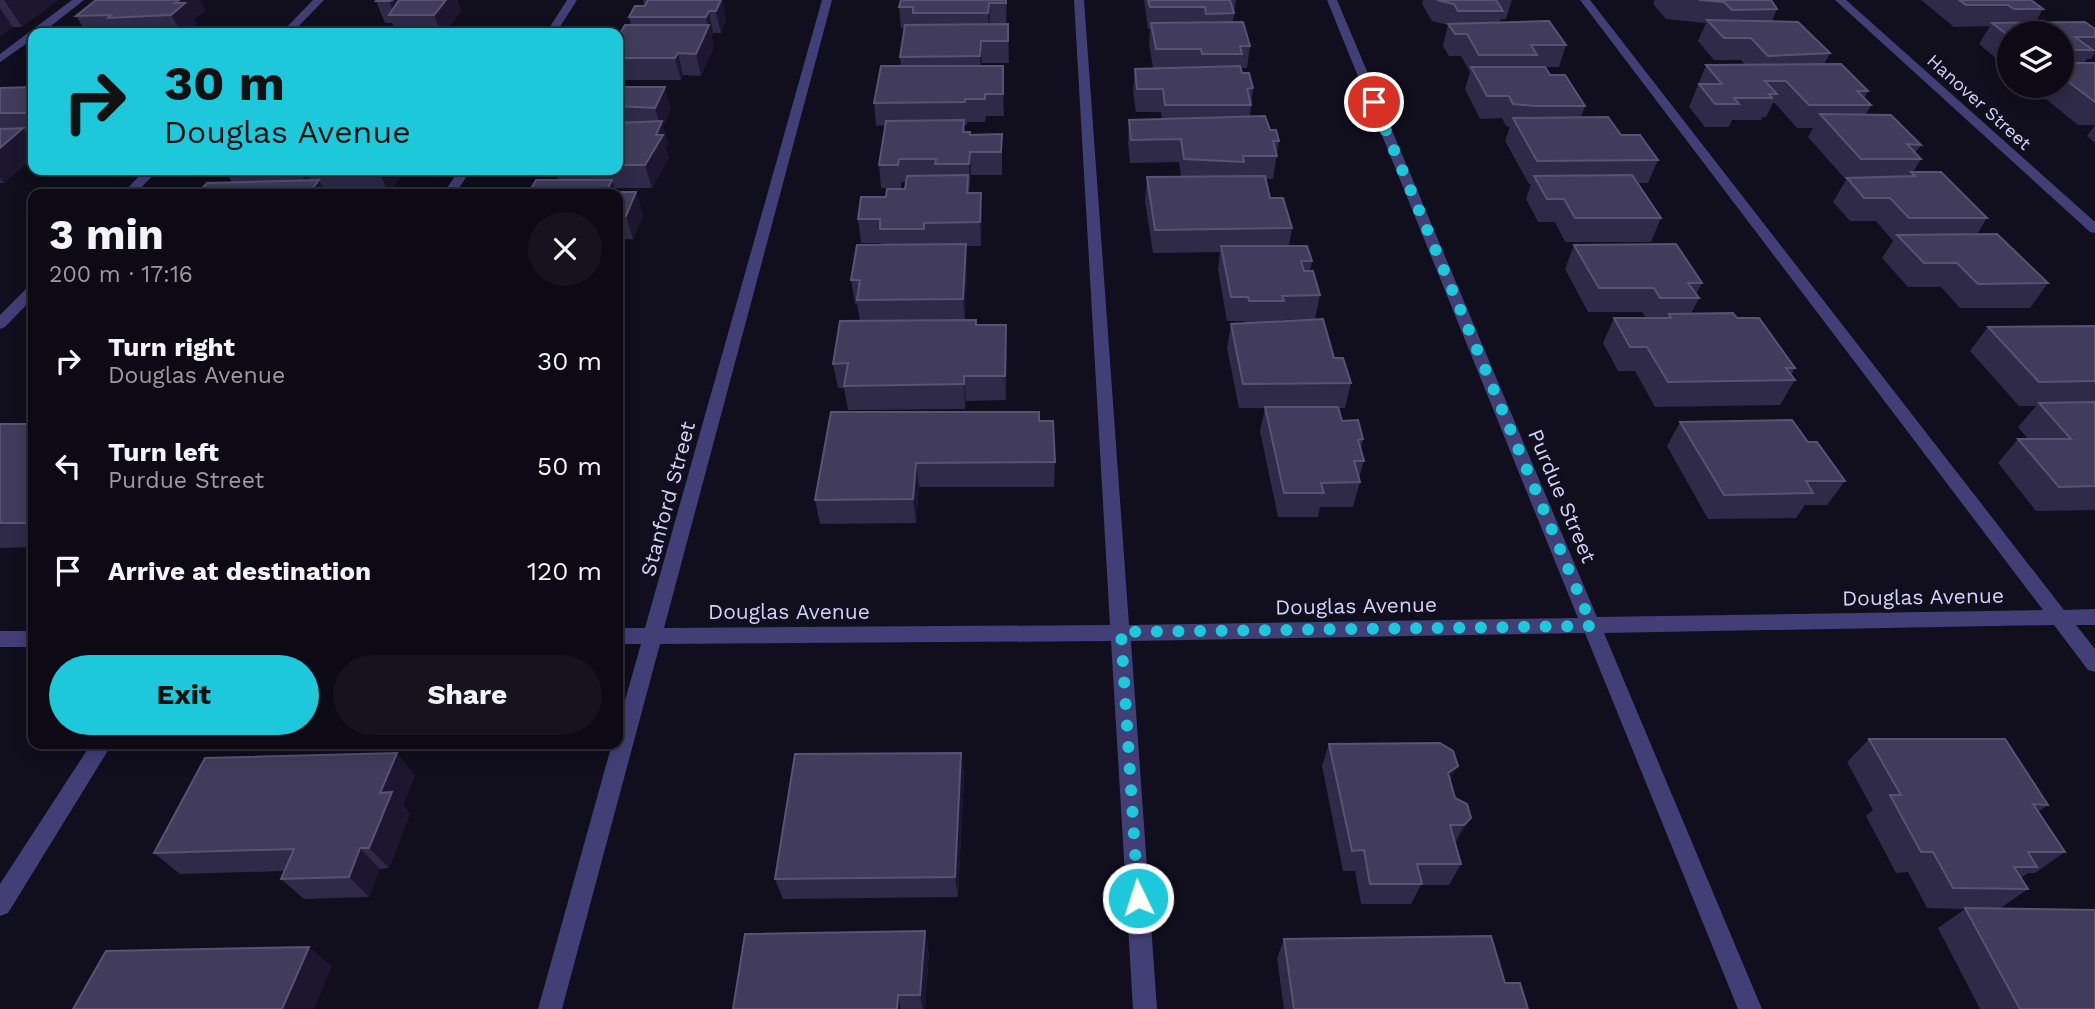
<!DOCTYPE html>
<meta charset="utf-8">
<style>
:root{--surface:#0d0a16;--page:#16131f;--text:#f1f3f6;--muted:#9a9aa1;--line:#2d2b35;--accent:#1cc8d9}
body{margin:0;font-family:"Work Sans",sans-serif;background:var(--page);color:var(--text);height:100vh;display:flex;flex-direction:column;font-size:26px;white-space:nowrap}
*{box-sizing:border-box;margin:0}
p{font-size:23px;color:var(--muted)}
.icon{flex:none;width:38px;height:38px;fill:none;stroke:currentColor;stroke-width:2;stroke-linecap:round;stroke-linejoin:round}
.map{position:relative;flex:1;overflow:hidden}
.side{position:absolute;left:28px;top:189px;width:595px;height:560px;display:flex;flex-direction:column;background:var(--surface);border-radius:14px;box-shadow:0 4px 18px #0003,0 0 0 2px var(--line)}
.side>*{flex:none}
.banner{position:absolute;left:28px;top:28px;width:595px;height:147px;border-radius:14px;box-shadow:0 4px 18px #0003,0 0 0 2px var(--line);background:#1cc8d9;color:#111;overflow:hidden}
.fabs{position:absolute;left:1997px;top:21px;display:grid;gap:14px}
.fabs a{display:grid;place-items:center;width:77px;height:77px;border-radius:50%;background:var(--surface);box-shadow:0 4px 18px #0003,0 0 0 2px var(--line);font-size:35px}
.pin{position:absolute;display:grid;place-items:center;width:60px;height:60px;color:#fff;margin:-30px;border:4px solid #fff;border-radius:50%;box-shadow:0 2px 7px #0007}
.me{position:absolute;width:77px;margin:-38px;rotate:356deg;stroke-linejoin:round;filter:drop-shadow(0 0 5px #0008)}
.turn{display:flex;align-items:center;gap:24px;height:147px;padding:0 21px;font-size:32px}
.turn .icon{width:91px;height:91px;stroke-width:2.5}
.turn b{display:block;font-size:49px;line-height:60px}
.round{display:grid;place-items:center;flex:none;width:74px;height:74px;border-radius:37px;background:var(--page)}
.headline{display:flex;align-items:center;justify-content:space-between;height:119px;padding:0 21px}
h1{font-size:42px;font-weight:700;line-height:52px}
.button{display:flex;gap:14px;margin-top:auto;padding:14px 21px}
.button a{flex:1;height:80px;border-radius:42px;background:var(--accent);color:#111;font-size:28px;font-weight:700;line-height:80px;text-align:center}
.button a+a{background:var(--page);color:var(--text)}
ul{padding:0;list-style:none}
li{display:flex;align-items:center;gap:21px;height:105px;padding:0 21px}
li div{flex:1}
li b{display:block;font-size:26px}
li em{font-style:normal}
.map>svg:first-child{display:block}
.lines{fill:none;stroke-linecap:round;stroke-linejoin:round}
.minor{fill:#413f76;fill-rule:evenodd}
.wall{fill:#2f2a48}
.shaded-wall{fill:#1c172f}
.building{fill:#413c5b;stroke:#585374;stroke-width:2}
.route{stroke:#1cc8d9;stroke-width:12;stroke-dasharray:0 21.6}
.labels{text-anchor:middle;stroke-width:7;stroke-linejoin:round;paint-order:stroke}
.far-street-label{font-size:18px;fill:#d5d1f9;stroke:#110e1d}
.street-label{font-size:21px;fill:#d5d1f9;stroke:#110e1d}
</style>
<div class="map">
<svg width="2095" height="1009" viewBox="0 0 2095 1009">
<rect width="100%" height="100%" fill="#110e1d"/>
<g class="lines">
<!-- minor -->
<path class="minor" d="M72,0H84L42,33H33V39L0,62V54Z
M313,0H324L292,33H281Z
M567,0H577L556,33H546Z
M822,0H832L664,628L1110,625L1074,0H1084L1129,625L1578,618L1327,0H1337L1597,617L2043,610L1580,0H1590L2064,610L2095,609V625H2076L2095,649V672L2088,670L2054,625L1604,633L1762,1009H1738L1585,633L1131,641L1157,1009H1133L1111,641L660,644L562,1009H538L612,744H618V725L641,644H618V628H645Z
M1835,0H1846L2095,222V233L2090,232Z
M145,170H158L135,194H122Z
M459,170H471L455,194H443Z
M33,286V298L5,327L0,329V315L28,287Z
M0,631H33V647H0Z
M91,744H112L8,913L0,916V884Z"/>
</g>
<!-- wall -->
<path class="wall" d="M0,0H58L22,27H13L0,36Z
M96,0H200L205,11L194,19L197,24L187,33H82L86,32L76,16Z
M377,0H457L461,11L447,30L448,33H345L396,31L392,23H385L376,1Z
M604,0H722L726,19L721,33H713L712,37L714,47L701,76L683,75L681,80H620L618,70V37L631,25L629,17L644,6L643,0Z
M1007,0L1006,24H1008L1009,63H982V66H1003L1004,116H986L985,122H967V125H964L965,132L970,135L1002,134V175H971L969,193L982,216L981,246H966L967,268L965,320L977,325L1007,349L1006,400L966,401L965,409L848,410L844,388H838L833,364L860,321L857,304H855L851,280L881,244V243H861L858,219L886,197L905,189L906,182H901V188H881L879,165L885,125L876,126L874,103L901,66L900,57L905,28H901L899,7Z
M1144,0H1236L1233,22L1250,46L1247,68H1240L1242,73L1253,88L1250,116L1270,130L1279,141L1273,179H1265L1270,198L1292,228L1289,246L1312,261L1310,271L1320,295L1315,319L1280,320V322L1334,358L1351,383L1345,408H1338L1342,421L1363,439L1361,449L1364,461L1359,478L1360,482L1353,507H1320L1318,517H1278L1260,431L1265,408H1239L1227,348L1231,324L1245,323L1244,321H1227L1218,270L1220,252L1153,253L1145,201L1147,177H1181L1179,162L1130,163L1128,142L1129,120L1162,119L1161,112H1136L1133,91L1135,69L1153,68L1149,44L1150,29H1148Z
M1423,0H1512L1506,19H1501L1500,22L1566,45L1559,67H1545L1550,75L1585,106L1581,117L1621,135L1658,160L1648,183H1638L1661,218L1651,242H1565L1555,222H1538L1526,199L1531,184H1529L1505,141L1510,127L1506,126L1502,118L1480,119L1465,89L1470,72L1461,56H1449L1443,46L1448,25L1432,21L1422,4Z
M1655,0H1771L1777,9L1772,21L1830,53L1824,64L1868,91L1864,99L1871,105L1866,114L1921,145L1915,153L1921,159L1913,172L1987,218L1977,234L2048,283L2030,308H1960L1941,287H1908L1882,258L1893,241L1876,221H1850L1833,202L1846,180L1808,137L1813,128H1797L1775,103H1773L1766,117H1763L1761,120H1732L1729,127H1705L1689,107L1706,65H1745L1741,60H1714L1698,41L1706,23L1666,19L1653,4Z
M1921,0H2031L2043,9L2035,23L2095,29V53L2091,59H2087L2084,63H2095V125H2078L2030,86H2062V33H2009V69L1979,44L1990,26L1954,27Z
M33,87V135H28L33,143V157L4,183H0V89Z
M618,87L671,109L663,127L668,144L666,148L669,158L652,188H615L616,192H636L643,216L633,239H625L618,255V194L558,180L554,170H618Z
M2095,125V143L2087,136Z
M225,170H405L389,193H325L232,183Z
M1574,245L1702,283L1696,294L1699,298L1691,314L1737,318L1795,368L1791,375L1795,380L1780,405L1655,407L1635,371H1618L1603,343L1614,318H1646L1642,312H1588L1565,269Z
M2095,326V510L2036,511L1998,463L2018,439H2028L2018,427L2036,406H2019L1970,351L1988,327Z
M831,412L1039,421L1055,462L1054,487H919L916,523L820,524L815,500Z
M1680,422L1808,442L1845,481L1827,505H1805L1796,518L1708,519L1667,446Z
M0,424H33V547L0,548Z
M1869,739L2048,805L2038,812L2065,852L2035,873H2028L2021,878L2028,889L1999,909L2095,1009H1980L1938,928L1965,909L1927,908L1908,872L1896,873L1866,816L1873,810L1847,762Z
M1329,744L1450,781L1455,798L1471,818L1455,843L1461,864L1449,885H1421L1411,904H1361L1355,871H1343L1322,766Z
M961,753L964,776L958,897L783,899L775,879Z
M415,775L403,805L410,814L389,868L380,869L369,897L304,899L281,879L285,871L180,874L154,853Z
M1284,939L1528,1009H1284L1277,958Z
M929,951L925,1009H733Z"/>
<!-- shaded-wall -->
<path class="shaded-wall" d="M4,0H58L22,27Z
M179,0H200L205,11L194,19L197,24L187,33H182L171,15L175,3Z
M393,0H402L394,15L389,1Z
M446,0H457L461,11L447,30L448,33H441L434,15Z
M713,0H722L726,19L721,33Z
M1006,0L1007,14L1006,25Z
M989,3L990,25L989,34L988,13Z
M0,8L13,27L0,36Z
M709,11L713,33L712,37L714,47L701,76L696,54L708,27L706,17Z
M981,41L982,63L981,78L980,56Z
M678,53L683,75L681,80L675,58Z
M1003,66L1004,88V116L1003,94Z
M665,87L671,109L663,127L668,144L666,148L669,158L652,188L645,165L660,126L655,108Z
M23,128L33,143V157L4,183L0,178V148Z
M970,152L971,175L970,187L969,164Z
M299,170H305L314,187L319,180L326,194H308L310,191Z
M378,170H405L389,193Z
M612,180L617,194L606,192Z
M636,192L643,216L633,239L626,216Z
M981,193L982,216L981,246L980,222Z
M618,216L625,239L618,255Z
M966,244L967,268L965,323L963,299Z
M618,259L621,270L618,279Z
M1006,325L1007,349L1006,400L1005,376Z
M964,376L966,401L965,409L964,384Z
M916,463L919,487L916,523L913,499Z
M397,753L415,775L403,805L410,814L389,868L369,848L380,793Z
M961,753L964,776L958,897L955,877Z
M1458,766L1447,788L1448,773Z
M1471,818L1459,839L1453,846L1464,825Z
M360,848L380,869L369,897L349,877Z
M925,931L929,951L925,1009H923L920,995Z
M309,947L332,966L314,1009H282Z
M898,995L901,1009H897Z"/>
<!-- building -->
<path class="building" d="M96,0H179L175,3H185L171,15L108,18L111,15L76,16Z
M377,0H393L389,1H376Z
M399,0H446L434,15H389Z
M648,0H721L716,11H709L706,17H629L635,6H645Z
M901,0H1006V3H989L988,13H913V7H899Z
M1148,0H1230L1234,13L1206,14L1205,7H1150Z
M1437,0H1496L1503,11H1458L1454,4Z
M1699,0H1771L1777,9L1732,10L1724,2Z
M1959,0H2031L2043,9H2014L2008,5H1966Z
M1707,20L1798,22L1830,53L1768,56L1751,38H1724Z
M1549,21L1566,45H1531L1537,55H1479L1467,34H1455L1448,24Z
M1243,22L1250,46H1240L1242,54H1202L1201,49H1156L1151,23Z
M2085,22L2095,29V37H2075L2093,50H2070L2072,52L2062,53V33H2009V36L1992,23Z
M1008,24V41H981L980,56L900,57L905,25Z
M625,25H709L696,54L678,53L675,58H618V51L624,41H618V37Z
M447,30L444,33H345H346Z
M83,32H150L148,33H82Z
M2062,63H2095V102L2062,77Z
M1841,64L1868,91H1857L1871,105H1809L1786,81H1765L1777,94H1769L1772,98H1734L1739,104H1715L1699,84H1722L1706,65Z
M881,66H1003V94H985V99H965V102L874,103Z
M1240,66L1242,73H1249L1253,88L1247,89L1251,105H1165L1163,89H1137L1135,69Z
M1471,67H1545L1550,75H1565L1585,106H1535L1513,104L1509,96H1487Z
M33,87V113H0V89L1,88Z
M618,87H665L655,108L618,106Z
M1820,114L1891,115L1921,145L1907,144L1921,159H1861Z
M1265,116L1270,130H1276L1279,141H1273L1277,156H1243L1244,162L1184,159L1181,139L1131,140L1129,120Z
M1608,117L1621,135H1640L1658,160L1537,161L1513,118Z
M964,120L963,132H970V135L1002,134L1001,152H970L969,164H935L936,159H899L898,165H879L886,121Z
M662,121L656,135H663L645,165H618V123Z
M23,128L0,148V129Z
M1911,172H1941L1987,218H1909L1890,198H1864L1847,178L1915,176Z
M968,175L967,193H981L980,222L924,223V229H880V219H858L861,197H886L887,189H905L907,176Z
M1632,175L1661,218H1575L1564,199H1547L1534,176Z
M1265,176L1270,198H1283L1292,228L1155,230L1147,177Z
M319,180L308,194H197L207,183Z
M536,180H612L606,192H636L626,216H618V194H528Z
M1997,234L2048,283L1978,284L1957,263H1924L1897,235Z
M966,244L963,299L857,300L860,280H851L857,245Z
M1676,244L1702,283H1688L1699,298H1660L1654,288H1599L1574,245Z
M1221,246H1307L1312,261H1301L1304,271H1313L1320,295L1282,296L1284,301H1249L1248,297H1231Z
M1733,313L1737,318H1759L1795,368H1786L1795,380L1668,382L1647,347H1630L1614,318H1671L1669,314Z
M1323,319L1334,358H1343L1351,383L1243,384L1231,324Z
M976,320V325H1006L1005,376H964V384L844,386L848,363L833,364L840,321Z
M2095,326V381L2039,382L1988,327Z
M2095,402V486L2059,487L2018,439H2071L2039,403Z
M1265,407H1338L1342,421L1358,420L1363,439L1358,440L1364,461H1354L1360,482L1321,483L1324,493H1284Z
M831,412H1039V421H1053L1055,462L916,463L913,499L815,500Z
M1792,420L1808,442H1817L1845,481H1806L1813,493L1724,495L1680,422Z
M0,424H33V523H0Z
M1869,739H2005L2048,805L2033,804L2065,852H2028L2037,867H2014L2028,889L1953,888L1933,852H1921L1890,795H1901Z
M1440,743L1453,751L1458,766L1448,773L1455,798L1467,804L1471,818L1464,825H1450L1461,864H1417L1422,884H1370L1364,850L1352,851L1329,744Z
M397,753L380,793L392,792L369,848H360L349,877L281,879L294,849L154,853L205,758Z
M961,753L955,877L775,879L795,754Z
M1965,908L2095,910V1009H2020Z
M925,931L920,995H898L897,1009H733L745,934Z
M1491,936L1505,983H1520L1528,1009H1294L1284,939Z
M309,947L282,1009H73L106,951Z"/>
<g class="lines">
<!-- route -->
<path class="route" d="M1138,898L1121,632L1592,626L1374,102"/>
</g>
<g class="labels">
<!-- far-street labels -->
<g class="far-street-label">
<text transform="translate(1979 102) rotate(42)" y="6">Hanover Street</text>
</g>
<!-- street labels -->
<g class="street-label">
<text transform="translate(1562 496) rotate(67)" y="7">Purdue Street</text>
<text transform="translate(668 499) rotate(-75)" y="7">Stanford Street</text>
<text transform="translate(1923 597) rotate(-1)" y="7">Douglas Avenue</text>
<text transform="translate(1356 606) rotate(-1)" y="7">Douglas Avenue</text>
<text x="789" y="619">Douglas Avenue</text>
</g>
</g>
</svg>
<div class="fabs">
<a><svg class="icon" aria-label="layers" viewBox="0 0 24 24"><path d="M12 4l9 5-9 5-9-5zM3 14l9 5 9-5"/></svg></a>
</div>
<div class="pin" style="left:1374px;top:102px;background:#d93025"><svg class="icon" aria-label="arrive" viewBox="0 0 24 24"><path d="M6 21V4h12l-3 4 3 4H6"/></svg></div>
<svg class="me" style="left:1138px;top:898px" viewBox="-20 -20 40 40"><circle r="17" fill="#1cc8d9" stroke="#fff" stroke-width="3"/><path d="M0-11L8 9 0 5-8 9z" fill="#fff"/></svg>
<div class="banner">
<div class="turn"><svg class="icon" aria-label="right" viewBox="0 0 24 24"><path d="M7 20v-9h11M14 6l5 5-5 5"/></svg><div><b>30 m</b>Douglas Avenue</div></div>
</div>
<section class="side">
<div class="headline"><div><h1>3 min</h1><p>200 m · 17:16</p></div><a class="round"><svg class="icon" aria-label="close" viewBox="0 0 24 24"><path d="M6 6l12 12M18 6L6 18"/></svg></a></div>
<ul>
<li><svg class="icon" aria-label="right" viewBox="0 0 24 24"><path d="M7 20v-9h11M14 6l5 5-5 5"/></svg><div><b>Turn right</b><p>Douglas Avenue</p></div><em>30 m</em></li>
<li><svg class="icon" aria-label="left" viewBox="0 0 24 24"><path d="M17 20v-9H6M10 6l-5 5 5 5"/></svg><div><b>Turn left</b><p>Purdue Street</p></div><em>50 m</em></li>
<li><svg class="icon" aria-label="arrive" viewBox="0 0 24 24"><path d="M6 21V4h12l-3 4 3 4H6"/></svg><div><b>Arrive at destination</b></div><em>120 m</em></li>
</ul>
<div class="button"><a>Exit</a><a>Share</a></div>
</section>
</div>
